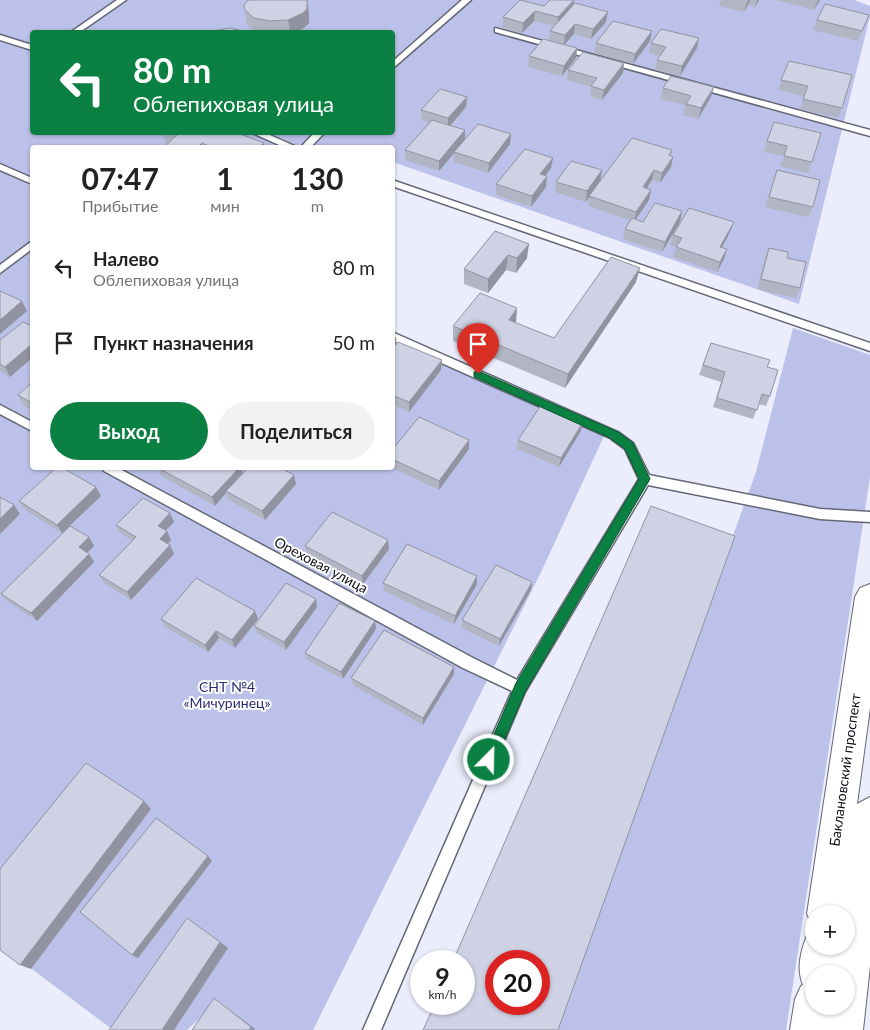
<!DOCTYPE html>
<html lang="ru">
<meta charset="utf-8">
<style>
:root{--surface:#fff;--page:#f2f2f2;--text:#222;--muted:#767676;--accent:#0b8043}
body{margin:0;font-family:Lato,sans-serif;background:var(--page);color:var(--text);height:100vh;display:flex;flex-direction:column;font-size:19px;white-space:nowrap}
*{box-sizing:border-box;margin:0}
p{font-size:16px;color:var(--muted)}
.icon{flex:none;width:28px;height:28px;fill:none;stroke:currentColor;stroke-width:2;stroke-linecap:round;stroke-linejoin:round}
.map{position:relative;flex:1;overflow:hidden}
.sheet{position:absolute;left:30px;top:145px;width:365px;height:325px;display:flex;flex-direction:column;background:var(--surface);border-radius:5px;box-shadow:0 1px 4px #0004}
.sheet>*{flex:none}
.top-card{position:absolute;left:30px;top:30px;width:365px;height:105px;border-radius:5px;box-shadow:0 1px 4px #0004;background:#0b8043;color:#fff;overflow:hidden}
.controls{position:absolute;left:805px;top:905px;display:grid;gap:10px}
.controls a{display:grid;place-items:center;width:50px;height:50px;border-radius:50%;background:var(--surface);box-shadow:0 1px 4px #0004;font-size:25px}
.speed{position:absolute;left:410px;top:950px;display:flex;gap:10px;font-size:25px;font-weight:700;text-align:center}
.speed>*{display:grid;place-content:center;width:65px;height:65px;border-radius:50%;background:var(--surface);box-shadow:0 1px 4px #0004;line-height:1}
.speed small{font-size:12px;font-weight:400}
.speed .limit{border:8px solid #d22;background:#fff;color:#111}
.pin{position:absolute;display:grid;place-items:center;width:42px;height:42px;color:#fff;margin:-51px -21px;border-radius:50% 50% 50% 0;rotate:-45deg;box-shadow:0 0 5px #0007}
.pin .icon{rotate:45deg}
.me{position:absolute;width:55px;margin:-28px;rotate:23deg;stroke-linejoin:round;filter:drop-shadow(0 0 4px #0008)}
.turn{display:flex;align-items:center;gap:18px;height:105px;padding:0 20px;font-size:22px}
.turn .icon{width:65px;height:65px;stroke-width:2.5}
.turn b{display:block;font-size:35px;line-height:42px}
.eta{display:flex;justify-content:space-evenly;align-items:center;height:85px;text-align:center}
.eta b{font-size:30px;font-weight:700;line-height:35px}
.cta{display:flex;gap:10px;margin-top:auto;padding:10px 20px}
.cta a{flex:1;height:58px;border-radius:30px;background:var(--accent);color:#fff;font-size:20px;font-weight:700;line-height:58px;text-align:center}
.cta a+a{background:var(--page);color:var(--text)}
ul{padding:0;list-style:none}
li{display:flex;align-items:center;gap:15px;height:75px;padding:0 20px}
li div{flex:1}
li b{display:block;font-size:19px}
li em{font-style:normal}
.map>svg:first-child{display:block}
.green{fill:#bbc1e8;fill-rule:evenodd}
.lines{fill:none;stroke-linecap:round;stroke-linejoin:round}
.service-casing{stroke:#646776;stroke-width:3}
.primary-casing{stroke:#646776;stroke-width:2}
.service{fill:#fff;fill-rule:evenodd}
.primary{fill:#fff;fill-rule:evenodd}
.wall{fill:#b2b5c4}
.shaded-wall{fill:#9193a0}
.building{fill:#cfd2e4;stroke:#9193a0;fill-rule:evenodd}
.route{fill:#0b8043;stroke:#07532c}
.labels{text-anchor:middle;stroke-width:4;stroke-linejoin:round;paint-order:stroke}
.street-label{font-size:14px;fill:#0e0f15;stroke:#fff}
.park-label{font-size:14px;fill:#2d2b73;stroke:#fff}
</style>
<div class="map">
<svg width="870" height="1030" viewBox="0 0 870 1030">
<rect width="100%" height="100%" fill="#ebedfc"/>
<!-- green -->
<path class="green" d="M0,0H854L870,6V16L799,304L393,162L392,148H32V468H392L393,341L557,413L604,436L542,570L313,1030H255L219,1001L187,1030H113L0,945ZM32,32H392V132H32Z
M793,328L870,355V477L786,1030H554L756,472Z"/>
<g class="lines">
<defs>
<path id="service" d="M117,0H126L80,32H71Z
M462,0H471L392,69V62Z
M495,28L870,130V136L495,32Z
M0,35L32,45V50L0,40Z
M250,132H263L299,148H286Z
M315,132H325L310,148H300Z
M0,164L32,178V184L0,170Z
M392,180L870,343V351L392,186Z
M32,241V249L0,273V265Z
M392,332L618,432L633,443L649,475L820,509L870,512V522L820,519L648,485L525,692L381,1030H363L512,691L463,668L104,471L102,468H118L473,658L517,680L639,479L625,449L610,438L392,341Z
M0,405L32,422V431L0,414Z"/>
<path id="primary" d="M870,584V708L857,804L870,797V966L863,1030H790L795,999L801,986L803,985C796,968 801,950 808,933L814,931V946H846V914H814V927L807,914L855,597L860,588ZM814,974H846V1006H814Z"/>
</defs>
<!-- service casing -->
<use href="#service" class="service-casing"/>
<!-- primary casing -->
<use href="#primary" class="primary-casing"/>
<!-- service -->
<use href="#service" class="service"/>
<!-- primary -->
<use href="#primary" class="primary"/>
</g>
<!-- wall -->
<path class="wall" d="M574,0V5L606,22L591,39L574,34L564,45L577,48L576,58L562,76L528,67L529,56L549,41L550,31L555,26L534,21L522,33L502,28L503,17L544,6Z
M721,0H759L755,7L748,5L744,12L719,6Z
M776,0H820L814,10Z
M244,5L309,14V23L304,28L294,32H256L247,25Z
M869,15L858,41L813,30L817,20Z
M650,41L633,64L594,53L596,43Z
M651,43L697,48L680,76L655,70L657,60L660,56L649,53Z
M789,61L842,108L838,118L800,109L804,96L778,90Z
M624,63L623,73L602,100L590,96L591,87L567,80L568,70Z
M663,88L711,97L698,119L683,115L685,105L660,99Z
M467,97L466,107L451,125L465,130V139L511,134L510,144L488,173L454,162V153L439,171L405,160V150L429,123L422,120L421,110Z
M162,132H235L264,143L265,148H163L167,144L165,143Z
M821,133L808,173L780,166L784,156L764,152L767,141Z
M672,150L671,156L673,157L671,167L660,183L652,180L647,188L651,190L649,200L636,219L643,222L682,211L680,222L662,252L623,239L625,229L630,220L588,206L589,196L586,202L555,192L556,182L602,170L600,181Z
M553,158L551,168L545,176L546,187L531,207L496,195V184Z
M777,170L813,207L808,217L765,207Z
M495,231L527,258L516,273L506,270L488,293L464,284V269Z
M730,232L722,247L727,249L724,259L717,272L673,257L676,247L670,245L673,235Z
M769,248L787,258L800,288L796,298L757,289L765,258Z
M636,282L565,388L453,341V326L516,323L554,338Z
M392,336L397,344L442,360L441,370L409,412L392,404Z
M0,340L10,377L0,371Z
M711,343L767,367L770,396L766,406L759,404L753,419L713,407L721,382L699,375Z
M32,382V410L23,405L18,395Z
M581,431L559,467L517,449L518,440Z
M469,440V449L439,490L392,468V450Z
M157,468H241L243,473L294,475L296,484L265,520L229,500L226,493L215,506L161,476Z
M96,487L101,496L62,533L25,510L19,501Z
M174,522L166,530L167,531L171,540L168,544L170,545L174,554L131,600L104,583L99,575L132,540L120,533L116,525Z
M89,537L94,546L87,552L89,554L94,562L37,621L8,602L1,594Z
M305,546L389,549L363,584L307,554Z
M532,582L531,590L499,646L462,628V620Z
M383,583L477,584L454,624L384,591Z
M316,599L317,607L286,650L257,633L254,626Z
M161,619H258L235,648L219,638L208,652L165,627Z
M375,621L376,629L343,679L307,660L305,653Z
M454,667V674L423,725L353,685L351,678Z"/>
<!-- shaded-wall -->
<path class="shaded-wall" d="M307,0L309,14V23L304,28L294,32H290L288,20Z
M574,0L573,10L557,27L558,17Z
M748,0H750L748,5L744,12Z
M757,0H759L755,7Z
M818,0H820L814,10Z
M535,11L534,21L522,33L523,23Z
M608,12L606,22L591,39L593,29Z
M575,24L574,34L564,45L565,35Z
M652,31L650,41L633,64L635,54Z
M699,38L697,48L680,76L682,66Z
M577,48L576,58L562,76L564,66Z
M624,63L623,73L602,100L604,90Z
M714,87L711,97L698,119L701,108Z
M467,97L466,107L448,128V118Z
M465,130V140L439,171V161Z
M511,134L510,144L488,173L489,163Z
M202,143L203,148H197Z
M264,143L265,148H259Z
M673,157L671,167L660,183L662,173Z
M553,158L551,168L539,184L540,174Z
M602,170L600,181L586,202L587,191Z
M654,170L652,180L641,197L643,187Z
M547,176L546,187L531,207L532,196Z
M651,190L649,200L634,222L636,212Z
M682,211L680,222L662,252L665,242Z
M734,222L730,232L717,257L720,247Z
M529,244L527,258L516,273L517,258Z
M727,249L724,259L717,272L720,262Z
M508,255L506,270L488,293V279Z
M640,268L636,282L565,388L568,374Z
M22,301L27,311L0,334V320Z
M517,308L516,323L509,320Z
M396,338L397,348L392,353V342Z
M32,344V358L10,377L5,367Z
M442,360L441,370L409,412V402Z
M583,422L581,431L559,467L561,458Z
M469,440V449L439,490V481Z
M239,468H241L243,475L226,491V493L215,506L212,497Z
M294,475L296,484L265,520L262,511Z
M96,487L101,496L62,533L57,525Z
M14,505L20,514L0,534V519Z
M170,513L174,522L162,534L158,526Z
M167,531L171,540L164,548L160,539Z
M89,537L94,546L84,556L79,547Z
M388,540L389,549L363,584L362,576Z
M170,545L174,554L131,600L127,592Z
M89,554L94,562L37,621L31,613Z
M477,576V584L454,624L455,616Z
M532,582L531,590L499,646L500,639Z
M316,599L317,607L286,650L284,642Z
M255,611L258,619L235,648L232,640Z
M375,621L376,629L343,679L341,672Z
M216,631L219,638L208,652L205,645Z
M454,667V674L423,725V718Z
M144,801L151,809L31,969L20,965Z
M208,856L212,861L138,958L132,955Z
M220,942L228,948L174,1030H162Z
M214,998L255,1029L254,1030H249Z"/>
<!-- building -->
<path class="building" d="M248,0H307V9L303,13L288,20L270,21L254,18L245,10L244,5Z
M520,0L544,6L550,0H574L558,17L535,11L523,23L503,17Z
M575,3L608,12L593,29L575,24L565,35L550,31Z
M825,4L869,15L862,31L817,20Z
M613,21L652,31L635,54L596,43Z
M230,28L247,32H207Z
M661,29L699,38L682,66L657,60L666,47L651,43Z
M543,39L577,48L564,66L529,56Z
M583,52L624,63L604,90L591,86L597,78L568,70Z
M789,61L852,75L842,108L803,99L808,86L781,80Z
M671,76L714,87L701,108L686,104L691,96L663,88Z
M440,89L467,97L448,118L421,110Z
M432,120L465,130L439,161L405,150Z
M774,122L821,133L812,162L784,156L787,146L767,141Z
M478,124L511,134L489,163L454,152Z
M173,132H235L264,143L259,148H213L202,143L197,148H163L178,134Z
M632,138L672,150L669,155L673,157L662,173L654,170L643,187L651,190L636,212L589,196Z
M525,149L553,158L540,174L547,176L532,196L496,184Z
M571,161L602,170L587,191L556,182Z
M777,170L820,180L813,207L769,197Z
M655,203L682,211L665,242L625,229L632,218L643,222Z
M689,208L734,222L720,247L727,249L720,262L676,247L682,238L673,235Z
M495,231L529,244L517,258L508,255L488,279L464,269Z
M769,248L788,252L787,258L806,262L800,288L761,279Z
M611,257L640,268L568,374L453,326L480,293L517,308L509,320L554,338Z
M0,291L22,301L0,320Z
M23,322L32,326V344L5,367L0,364V340Z
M392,336L396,338L392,342Z
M398,342L442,360L409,402L392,395V376L395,372L392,371V349Z
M711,343L770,360L767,367L778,370L770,396L762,394L757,410L717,398L725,372L703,365Z
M32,382V403L18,395Z
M541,405L583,422L561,458L518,440Z
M419,417L469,440L439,481L392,459V450Z
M56,468H63L96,487L57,525L19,501Z
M158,468H239L212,497Z
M248,468H281L294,475L262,511L226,491Z
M0,497L14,505L0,519Z
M143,498L170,513L158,526L167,531L160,539L170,545L127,592L99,575L136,537L116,525Z
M651,506L735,536L558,1030H423L435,1004H464V961H453ZM496,961H539V1004H496Z
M332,512L388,540L362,576L305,546Z
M70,526L89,537L79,547L89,554L31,613L1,594Z
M407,544L477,576L455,616L383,583Z
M496,565L532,582L500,639L462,620Z
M196,578L255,611L232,640L216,631L205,645L161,619Z
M286,583L316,599L284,642L254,626Z
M339,603L375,621L341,672L305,653Z
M384,630L454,667L423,718L351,678Z
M86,763L144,801L20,965L0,950V869Z
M156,818L208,856L132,955L80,912Z
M187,918L220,942L162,1030H109Z
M214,998L251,1027L249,1030H192Z"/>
<!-- route -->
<path class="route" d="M478,371L618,432L633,443L650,479L525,692L494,764L489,766L484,764L483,760L516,683L639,479L625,449L610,438L474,377V372Z"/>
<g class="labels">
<!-- street labels -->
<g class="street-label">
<text transform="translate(321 565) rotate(28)" y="5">Ореховая улица</text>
<text transform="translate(845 770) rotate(-82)" y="5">Баклановский проспект</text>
</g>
<!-- park labels -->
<g class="park-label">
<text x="227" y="692">СНТ №4<tspan x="227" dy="16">«Мичуринец»</tspan></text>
</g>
</g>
</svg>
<div class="controls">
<a>+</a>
<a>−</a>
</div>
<div class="speed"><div>9<small>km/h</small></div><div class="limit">20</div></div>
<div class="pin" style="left:478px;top:374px;background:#d93025"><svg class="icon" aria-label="arrive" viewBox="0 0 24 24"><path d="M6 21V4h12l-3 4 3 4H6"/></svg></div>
<svg class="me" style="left:489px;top:760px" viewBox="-20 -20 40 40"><circle r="17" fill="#0b8043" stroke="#fff" stroke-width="3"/><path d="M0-11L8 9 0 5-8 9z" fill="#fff"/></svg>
<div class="top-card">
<div class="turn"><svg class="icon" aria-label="left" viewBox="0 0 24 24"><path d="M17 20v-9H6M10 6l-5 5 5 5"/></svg><div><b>80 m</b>Облепиховая улица</div></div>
</div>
<section class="sheet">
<div class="eta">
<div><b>07:47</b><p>Прибытие</p></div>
<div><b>1</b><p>мин</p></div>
<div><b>130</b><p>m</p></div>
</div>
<ul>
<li><svg class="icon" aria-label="left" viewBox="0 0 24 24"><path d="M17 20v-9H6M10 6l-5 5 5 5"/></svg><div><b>Налево</b><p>Облепиховая улица</p></div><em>80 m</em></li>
<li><svg class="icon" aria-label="arrive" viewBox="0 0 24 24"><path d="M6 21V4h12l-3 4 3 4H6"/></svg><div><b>Пункт назначения</b></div><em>50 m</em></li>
</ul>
<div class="cta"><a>Выход</a><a>Поделиться</a></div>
</section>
</div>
